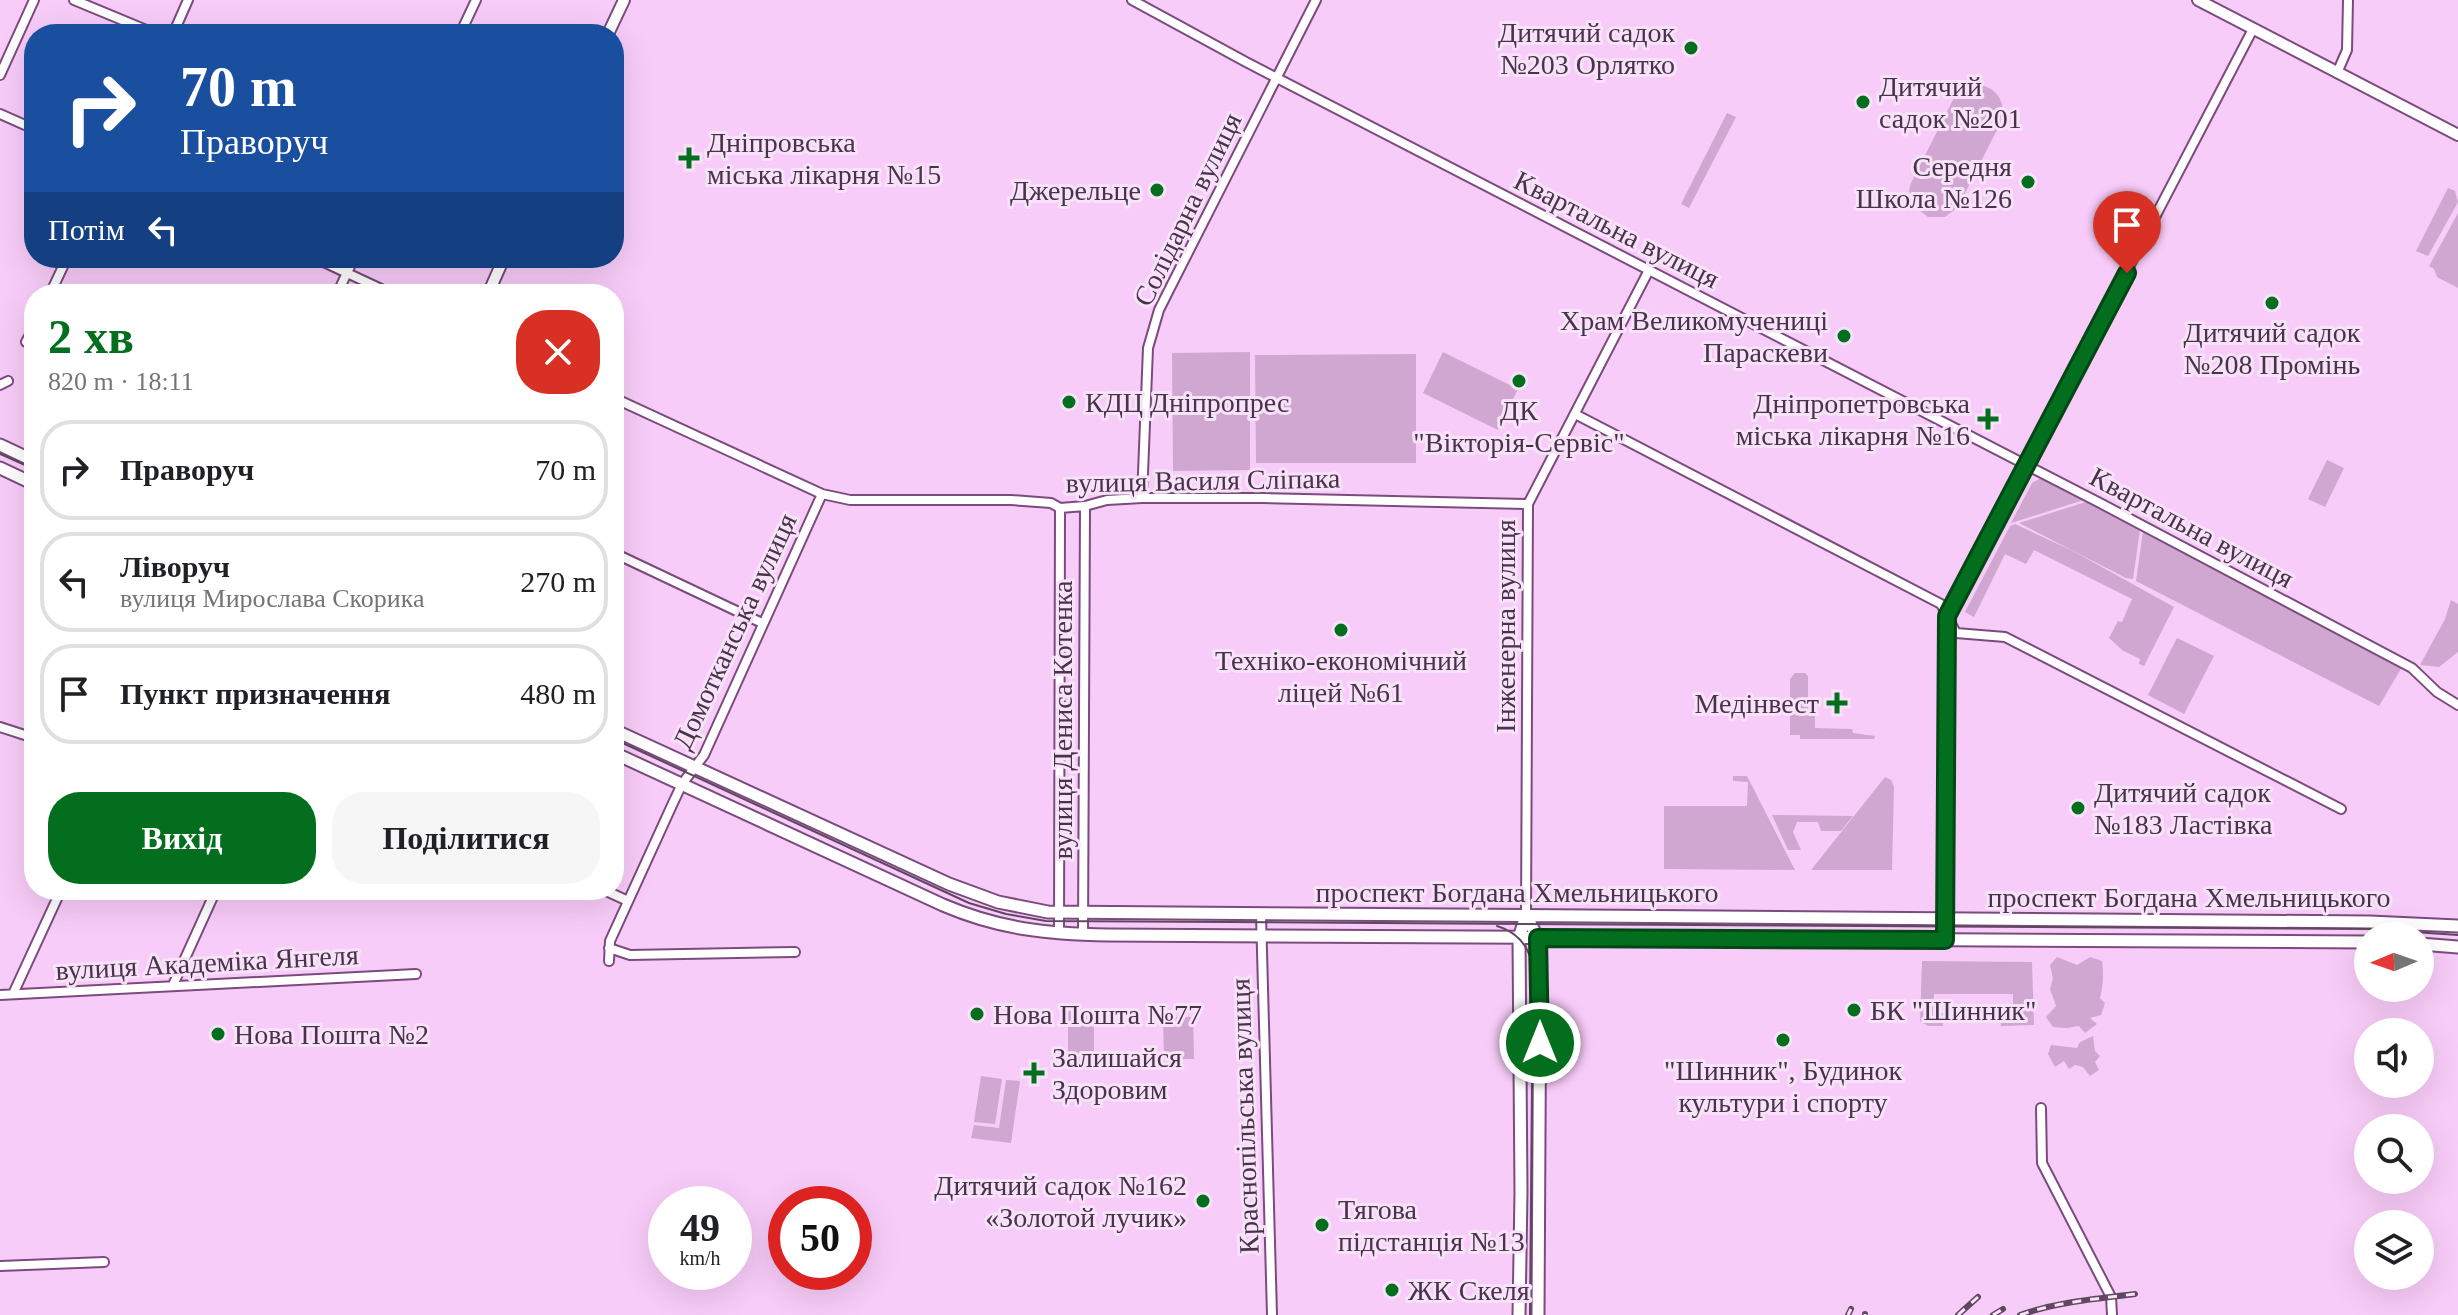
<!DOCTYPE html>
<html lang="uk">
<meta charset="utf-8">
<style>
:root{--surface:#fff;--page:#f6f6f6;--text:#202124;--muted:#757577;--line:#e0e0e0;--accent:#036e1e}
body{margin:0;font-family:"Times New Roman",serif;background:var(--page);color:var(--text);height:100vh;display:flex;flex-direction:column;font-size:30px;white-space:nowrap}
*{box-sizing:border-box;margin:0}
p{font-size:26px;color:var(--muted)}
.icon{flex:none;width:44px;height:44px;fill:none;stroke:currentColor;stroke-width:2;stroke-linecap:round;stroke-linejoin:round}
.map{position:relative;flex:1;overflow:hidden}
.panel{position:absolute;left:24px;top:284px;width:600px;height:616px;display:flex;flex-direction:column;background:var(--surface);border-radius:32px;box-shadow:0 8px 32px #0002}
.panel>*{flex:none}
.banner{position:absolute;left:24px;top:24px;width:600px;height:244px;border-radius:32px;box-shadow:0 8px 32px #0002;background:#1a4fa0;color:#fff;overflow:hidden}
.needle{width:52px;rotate:268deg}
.buttons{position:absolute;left:2354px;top:922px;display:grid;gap:16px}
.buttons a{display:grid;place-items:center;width:80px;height:80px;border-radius:50%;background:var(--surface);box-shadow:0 8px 32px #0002;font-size:40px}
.speed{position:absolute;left:648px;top:1186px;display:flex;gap:16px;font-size:40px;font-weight:700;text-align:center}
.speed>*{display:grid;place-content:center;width:104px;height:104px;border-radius:50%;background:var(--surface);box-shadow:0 8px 32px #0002;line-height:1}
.speed small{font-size:20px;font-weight:400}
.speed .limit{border:12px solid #d22;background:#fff;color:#111}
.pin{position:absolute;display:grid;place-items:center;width:68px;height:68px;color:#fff;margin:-82px -34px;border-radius:50% 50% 50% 0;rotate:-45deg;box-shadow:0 0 8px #0007}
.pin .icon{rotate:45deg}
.me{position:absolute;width:88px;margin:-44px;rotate:0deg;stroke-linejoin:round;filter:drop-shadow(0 0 6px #0008)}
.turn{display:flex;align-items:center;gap:28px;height:168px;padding:0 24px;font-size:36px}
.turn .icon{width:104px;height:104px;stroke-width:2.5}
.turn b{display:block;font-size:56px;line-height:68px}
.then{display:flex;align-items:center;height:76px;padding:0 24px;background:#0003;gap:16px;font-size:30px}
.round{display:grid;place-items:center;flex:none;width:84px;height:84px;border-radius:32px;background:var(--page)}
.overview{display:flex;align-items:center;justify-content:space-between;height:136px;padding:0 24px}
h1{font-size:48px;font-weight:700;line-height:60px;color:var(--accent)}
.action{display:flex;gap:16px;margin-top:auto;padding:16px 24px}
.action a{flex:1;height:92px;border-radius:32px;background:var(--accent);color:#fff;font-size:32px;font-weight:700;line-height:92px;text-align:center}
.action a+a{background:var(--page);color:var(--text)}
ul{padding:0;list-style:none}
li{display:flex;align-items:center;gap:24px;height:100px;margin:0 16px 12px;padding:0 8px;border:4px solid var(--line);border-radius:32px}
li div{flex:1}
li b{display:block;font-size:30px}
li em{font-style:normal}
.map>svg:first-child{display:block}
.green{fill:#cfa7d0}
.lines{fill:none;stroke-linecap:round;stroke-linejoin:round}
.minor-casing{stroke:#7b4b7d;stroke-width:12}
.tertiary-casing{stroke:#7b4b7d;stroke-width:14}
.secondary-casing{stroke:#7b4b7d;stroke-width:15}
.minor{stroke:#fff;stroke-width:8}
.tertiary{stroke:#fff;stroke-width:10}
.secondary{stroke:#fff;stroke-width:11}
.tram{stroke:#5f4760;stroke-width:2}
.rail-casing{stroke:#5f4760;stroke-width:6}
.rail{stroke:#f8e2f9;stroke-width:3;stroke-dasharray:9;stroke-linecap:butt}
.route-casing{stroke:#024814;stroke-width:20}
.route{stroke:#036e1e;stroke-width:14}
.poi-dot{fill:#036e1e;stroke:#f8e2f9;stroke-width:3}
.labels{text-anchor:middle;stroke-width:6;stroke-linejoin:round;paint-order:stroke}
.poi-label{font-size:28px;fill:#483349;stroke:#f8e2f9;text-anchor:start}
.street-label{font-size:28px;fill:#483349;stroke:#f8e2f9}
</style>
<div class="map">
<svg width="2458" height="1315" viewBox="0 0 2458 1315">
<rect width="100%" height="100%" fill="#f8ccf9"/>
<!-- green -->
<path class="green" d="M1971,84C1993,84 2005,97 2003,118L1958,207L1945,217H1928L1915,207L1909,191L1911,183L1956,94Z
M1727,113L1736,117L1689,208L1681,204Z
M2448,188L2455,191L2458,202L2428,256L2416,251Z
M2458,213V288L2437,277L2434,269L2429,266Z
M1250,352V470L1173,471L1172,353Z
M1443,352L1518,389L1498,430L1423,393Z
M1416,354V463H1256L1255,355Z
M2327,460L2344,468L2325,507L2308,499Z
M2041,478L2084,500L2011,523L2032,483Z
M2086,502L2140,530L2133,579L2126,578L2019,523Z
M2015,524L2073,551L2174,607L2144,666L2139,664L2140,659L2122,650L2109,638L2118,621L2122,622L2132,599L2034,550L2026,564L2005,554L1974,617L1965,612L2010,526Z
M2143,531L2402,667L2379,706L2136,581Z
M2451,600L2458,604V652L2439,667L2420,665L2445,619Z
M2177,638L2214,656L2184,714L2148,695Z
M1795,673H1805L1808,676V713L1815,714V728L1852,729L1853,733L1875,736L1874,739H1800V735H1790V679Z
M1733,776H1747L1795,870L1664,869V806H1747L1748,782L1733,781Z
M1885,777L1891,780L1894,787L1892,870H1811Z
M1772,815L1853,816L1841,831H1821L1818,822H1797L1793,832L1801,850H1788Z
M2057,957L2077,965L2090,957L2102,961C2104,974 2103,986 2100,998L2105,1003L2101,1015L2090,1018L2097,1024L2085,1033L2079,1026L2067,1028L2053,1027L2046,1017L2056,1006L2050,989L2053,978L2050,965Z
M1922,961L2032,962L2034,1025L2001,1026V1014L2013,1013V994H1934L1933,1013H1943V1026H1928L1920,1021Z
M1068,1011L1094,1012V1062H1068Z
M1163,1017H1193L1194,1059H1164Z
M2093,1036L2095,1051L2100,1056L2095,1062L2099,1070L2090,1076L2083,1067L2075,1065L2069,1069L2064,1061L2055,1067L2048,1054L2051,1045L2077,1048L2080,1042Z
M981,1076L1002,1079L995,1124L974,1122Z
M1006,1080L1020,1081L1011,1143L971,1138L974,1125L999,1128Z"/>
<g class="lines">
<defs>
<path id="minor" d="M74,0L156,34
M1132,0L1246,62L2100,503L2412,668L2437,692L2458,705
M173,34L188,0
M460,34L476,0
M2337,73L2347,50L2348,0
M0,75L34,0
M0,114L34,129
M315,258L392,294
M50,294L67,258
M337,294L354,258
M26,342L34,327
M0,385L8,381
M614,398L822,494L850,500H1011L1051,503L1060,508L1085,506L1107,500L1142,498H1263L1528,504
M1575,414L1941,604L1956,633L2005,637L2341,809
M1142,498L1148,348L1159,310L1169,290L1316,0
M614,553L762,623
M0,727L34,738
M604,890L628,901
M1261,915L1272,1315
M1526,916L1528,504L1649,270
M1059,934L1060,508
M1083,935L1085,506
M1945,940L1947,616L2253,29
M609,948L630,955L795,952
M609,961L610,941L673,803L682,784L704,755L822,494
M173,985L216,890
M13,994L61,890
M0,995L416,974
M2041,1108L2042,1163L2111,1297L2112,1315
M0,1266L104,1262"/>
<path id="tertiary" d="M2198,0L2458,135
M608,34L624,0
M488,294L504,258"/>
<path id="secondary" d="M0,445L34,461
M0,468L34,484
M614,730L949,884L998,902L1048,912L2370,922L2458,926
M614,753L943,905C999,929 1047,934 1108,935L2368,942
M1526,916L1538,938L1540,954L1538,1315
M2420,944L2458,947
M1519,1315L1521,1192L1519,938L1526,916"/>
</defs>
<!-- minor casing -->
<use href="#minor" class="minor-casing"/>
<!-- tertiary casing -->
<use href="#tertiary" class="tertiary-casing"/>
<!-- secondary casing -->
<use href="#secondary" class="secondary-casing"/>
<!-- minor -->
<use href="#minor" class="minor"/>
<!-- tertiary -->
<use href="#tertiary" class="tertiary"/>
<!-- secondary -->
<use href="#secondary" class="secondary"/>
<!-- tram -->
<path class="tram" d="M0,454L34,469
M614,739L969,903L1006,914L1046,921L2370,929L2458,935
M1497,926C1517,932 1529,946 1533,967L1530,1315"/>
<defs>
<path id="rail" d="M1848,1315L1851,1309
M1865,1315V1314
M1958,1315L1978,1297
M1993,1315L2003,1309
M2020,1315C2057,1302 2096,1299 2135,1294"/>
</defs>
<!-- rail casing -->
<use href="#rail" class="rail-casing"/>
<!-- rail -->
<use href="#rail" class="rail"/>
</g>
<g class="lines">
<defs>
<path id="route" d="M1540,1043L1538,938L1945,940L1947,616L2127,273"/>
</defs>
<!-- route casing -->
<use href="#route" class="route-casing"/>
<!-- route -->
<use href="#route" class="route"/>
</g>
<!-- markers -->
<g class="poi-dot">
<circle cx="1691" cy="48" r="8"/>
<circle cx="1863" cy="102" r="8"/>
<path d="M685 146h8v8h8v8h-8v8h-8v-8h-8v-8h8z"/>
<circle cx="2028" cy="182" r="8"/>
<circle cx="1157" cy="190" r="8"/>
<circle cx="2272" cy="303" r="8"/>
<circle cx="1844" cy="336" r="8"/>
<circle cx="1519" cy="381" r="8"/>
<circle cx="1069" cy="402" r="8"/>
<path d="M1984 407h8v8h8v8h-8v8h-8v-8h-8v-8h8z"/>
<circle cx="1341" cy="630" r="8"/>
<path d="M1833 691h8v8h8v8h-8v8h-8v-8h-8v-8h8z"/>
<circle cx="2078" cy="808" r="8"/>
<circle cx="1854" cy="1010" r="8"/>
<circle cx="977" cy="1014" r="8"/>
<circle cx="218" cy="1034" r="8"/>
<circle cx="1783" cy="1040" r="8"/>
<path d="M1030 1061h8v8h8v8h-8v8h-8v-8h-8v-8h8z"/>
<circle cx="1203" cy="1201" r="8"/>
<circle cx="1322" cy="1225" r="8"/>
<circle cx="1392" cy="1290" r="8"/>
</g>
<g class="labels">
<!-- poi labels -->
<g class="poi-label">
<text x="1675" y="42" text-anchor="end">Дитячий садок<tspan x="1675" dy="32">№203 Орлятко</tspan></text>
<text x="1879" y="96">Дитячий<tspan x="1879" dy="32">садок №201</tspan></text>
<text x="707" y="152">Дніпровська<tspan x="707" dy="32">міська лікарня №15</tspan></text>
<text x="2012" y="176" text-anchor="end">Середня<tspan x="2012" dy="32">Школа №126</tspan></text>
<text x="1141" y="200" text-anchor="end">Джерельце</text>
<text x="1828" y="330" text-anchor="end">Храм Великомучениці<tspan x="1828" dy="32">Параскеви</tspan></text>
<text x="2272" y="342" text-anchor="middle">Дитячий садок<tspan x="2272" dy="32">№208 Промінь</tspan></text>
<text x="1085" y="412">КДЦ Дніпропрес</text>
<text x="1970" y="413" text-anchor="end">Дніпропетровська<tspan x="1970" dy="32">міська лікарня №16</tspan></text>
<text x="1519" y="420" text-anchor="middle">ДК<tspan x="1519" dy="32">"Вікторія-Сервіс"</tspan></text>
<text x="1341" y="670" text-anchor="middle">Техніко-економічний<tspan x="1341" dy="32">ліцей №61</tspan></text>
<text x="1819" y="713" text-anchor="end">Медінвест</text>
<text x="2094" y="802">Дитячий садок<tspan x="2094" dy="32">№183 Ластівка</tspan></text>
<text x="1870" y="1020">БК "Шинник"</text>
<text x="993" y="1024">Нова Пошта №77</text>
<text x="234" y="1044">Нова Пошта №2</text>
<text x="1052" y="1067">Залишайся<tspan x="1052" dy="32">Здоровим</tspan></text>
<text x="1783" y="1080" text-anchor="middle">"Шинник", Будинок<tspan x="1783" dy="32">культури і спорту</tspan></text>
<text x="1187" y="1195" text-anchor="end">Дитячий садок №162<tspan x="1187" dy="32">«Золотой лучик»</tspan></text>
<text x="1338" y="1219">Тягова<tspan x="1338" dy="32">пiдстанцiя №13</tspan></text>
<text x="1408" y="1300">ЖК Скеля</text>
</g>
<!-- street labels -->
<g class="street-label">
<text transform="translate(1187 209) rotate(-64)" y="10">Солідарна вулиця</text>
<text transform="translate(1617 229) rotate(27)" y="10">Квартальна вулиця</text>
<text transform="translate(1203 480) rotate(-1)" y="10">вулиця Василя Сліпака</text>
<text transform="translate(2192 527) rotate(28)" y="10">Квартальна вулиця</text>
<text transform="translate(1505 626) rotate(-90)" y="10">Інженерна вулиця</text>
<text transform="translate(734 631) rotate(-65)" y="10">Домотканська вулиця</text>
<text transform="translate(1062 720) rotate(-90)" y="10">вулиця Дениса Котенка</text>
<text x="1517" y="902">проспект Богдана Хмельницького</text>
<text x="2189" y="907">проспект Богдана Хмельницького</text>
<text transform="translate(207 962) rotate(-3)" y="10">вулиця Академіка Янгеля</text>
<text transform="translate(1244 1116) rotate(-92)" y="10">Краснопільська вулиця</text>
</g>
</g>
</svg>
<div class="buttons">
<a><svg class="needle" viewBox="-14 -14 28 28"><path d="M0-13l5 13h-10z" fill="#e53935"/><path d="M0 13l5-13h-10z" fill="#757577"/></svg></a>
<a><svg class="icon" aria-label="sound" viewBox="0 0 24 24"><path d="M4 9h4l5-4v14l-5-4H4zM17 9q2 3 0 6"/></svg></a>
<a><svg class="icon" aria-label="search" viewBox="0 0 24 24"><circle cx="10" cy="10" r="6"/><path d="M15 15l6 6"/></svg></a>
<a><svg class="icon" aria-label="layers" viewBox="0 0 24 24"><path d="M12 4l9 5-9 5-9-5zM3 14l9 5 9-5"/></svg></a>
</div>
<div class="speed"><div>49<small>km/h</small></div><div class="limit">50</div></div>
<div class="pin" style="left:2127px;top:273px;background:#d93025"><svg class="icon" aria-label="arrive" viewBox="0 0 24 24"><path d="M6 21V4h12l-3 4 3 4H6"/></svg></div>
<svg class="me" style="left:1540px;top:1043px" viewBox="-20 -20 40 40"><circle r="17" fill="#036e1e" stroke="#fff" stroke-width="3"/><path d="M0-11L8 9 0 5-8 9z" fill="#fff"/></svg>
<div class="banner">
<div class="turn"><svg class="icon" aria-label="right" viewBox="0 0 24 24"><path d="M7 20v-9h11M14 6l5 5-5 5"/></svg><div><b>70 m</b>Праворуч</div></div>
<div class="then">Потім<svg class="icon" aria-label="left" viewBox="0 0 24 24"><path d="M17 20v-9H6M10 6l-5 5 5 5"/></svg></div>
</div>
<section class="panel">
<div class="overview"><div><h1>2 хв</h1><p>820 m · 18:11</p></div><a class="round" style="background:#d93025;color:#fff"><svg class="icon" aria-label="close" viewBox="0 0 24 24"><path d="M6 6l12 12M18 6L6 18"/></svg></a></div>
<ul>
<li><svg class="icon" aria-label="right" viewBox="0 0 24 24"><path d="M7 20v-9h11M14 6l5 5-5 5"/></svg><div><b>Праворуч</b></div><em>70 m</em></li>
<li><svg class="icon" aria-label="left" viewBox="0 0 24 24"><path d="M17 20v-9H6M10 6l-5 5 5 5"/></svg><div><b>Ліворуч</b><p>вулиця Мирослава Скорика</p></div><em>270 m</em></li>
<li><svg class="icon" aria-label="arrive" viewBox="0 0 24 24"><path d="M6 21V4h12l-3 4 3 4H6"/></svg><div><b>Пункт призначення</b></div><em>480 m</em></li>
</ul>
<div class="action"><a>Вихід</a><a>Поділитися</a></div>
</section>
</div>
